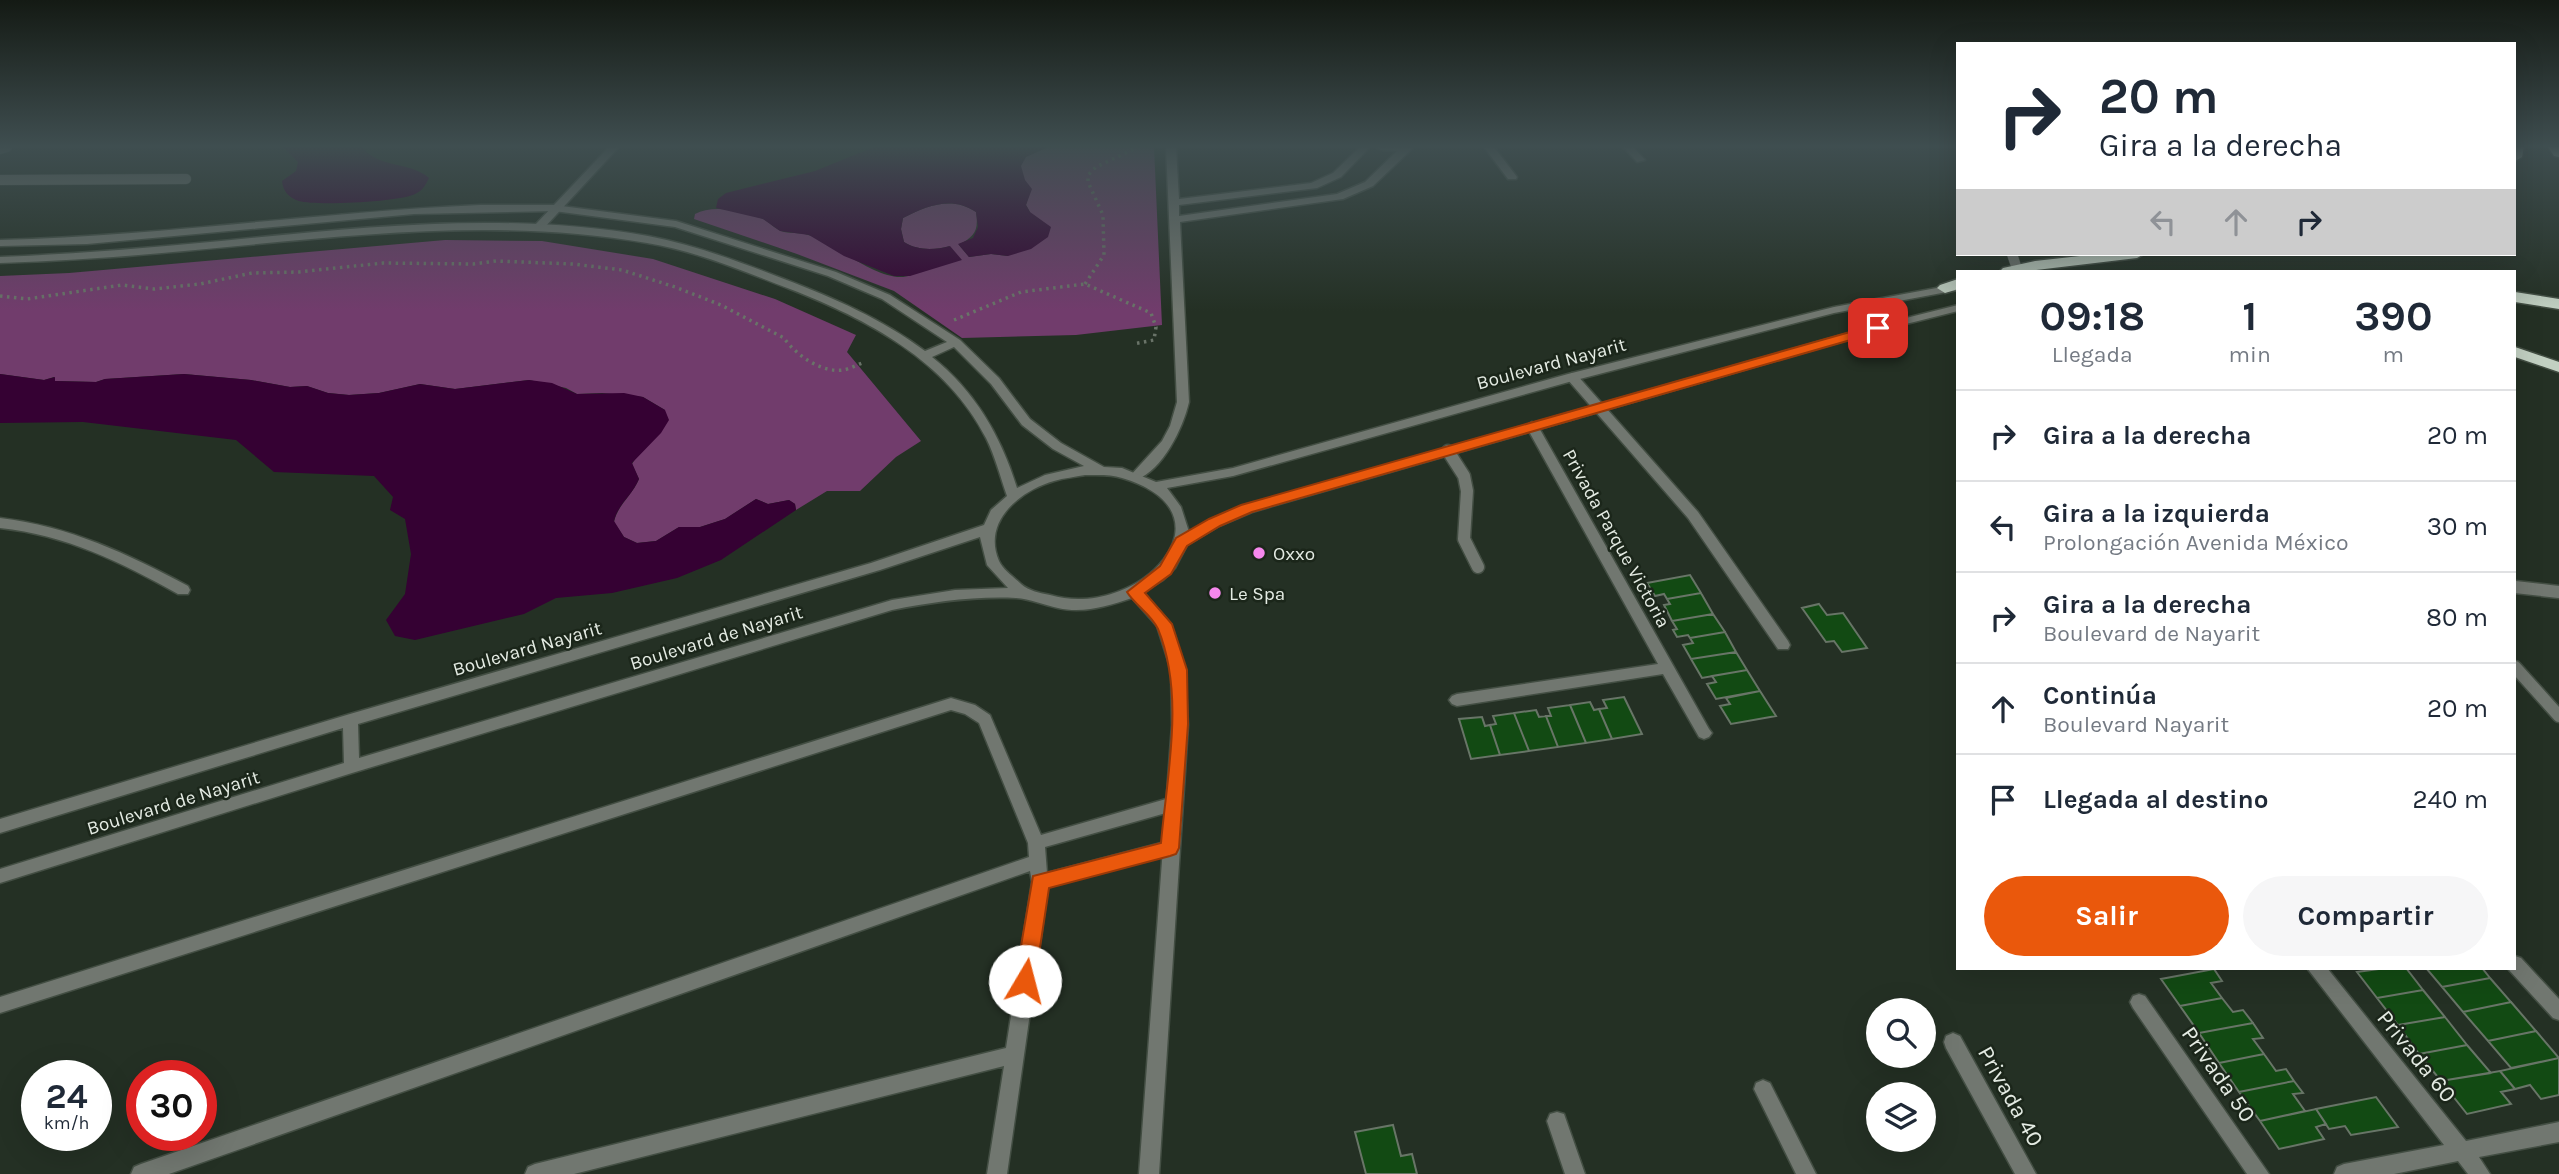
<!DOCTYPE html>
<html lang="es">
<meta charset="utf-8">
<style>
:root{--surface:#fff;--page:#f6f6f7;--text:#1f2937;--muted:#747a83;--line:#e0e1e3;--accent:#ea580c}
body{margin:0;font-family:Karla,sans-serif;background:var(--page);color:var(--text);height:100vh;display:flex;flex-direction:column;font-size:26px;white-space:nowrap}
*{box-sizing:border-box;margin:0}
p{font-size:23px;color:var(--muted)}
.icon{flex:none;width:38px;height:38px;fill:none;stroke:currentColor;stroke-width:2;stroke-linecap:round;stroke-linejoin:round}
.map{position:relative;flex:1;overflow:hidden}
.side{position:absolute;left:1956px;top:270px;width:560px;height:700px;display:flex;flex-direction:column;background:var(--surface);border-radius:0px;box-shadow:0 7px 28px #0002}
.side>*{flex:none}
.hud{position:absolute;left:1956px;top:42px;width:560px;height:214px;border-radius:0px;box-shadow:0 7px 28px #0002;background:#fff;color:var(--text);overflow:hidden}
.buttons{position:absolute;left:1866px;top:998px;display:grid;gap:14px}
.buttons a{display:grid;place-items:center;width:70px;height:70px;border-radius:50%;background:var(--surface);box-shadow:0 7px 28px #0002;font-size:35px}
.speed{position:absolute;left:21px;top:1060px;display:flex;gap:14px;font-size:35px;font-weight:700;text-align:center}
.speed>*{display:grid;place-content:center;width:91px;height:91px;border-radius:50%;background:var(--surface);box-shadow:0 7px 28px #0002;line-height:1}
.speed small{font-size:18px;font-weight:400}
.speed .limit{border:10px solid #d22;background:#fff;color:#111}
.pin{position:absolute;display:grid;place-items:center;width:60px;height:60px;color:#fff;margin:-30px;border-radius:14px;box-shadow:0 4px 10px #0006}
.me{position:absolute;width:77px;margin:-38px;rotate:8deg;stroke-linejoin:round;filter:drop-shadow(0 0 5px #0008)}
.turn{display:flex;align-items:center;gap:24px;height:147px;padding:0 28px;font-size:32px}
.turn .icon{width:91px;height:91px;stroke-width:2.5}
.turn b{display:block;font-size:49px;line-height:60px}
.lanes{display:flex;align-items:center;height:66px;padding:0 28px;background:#0003;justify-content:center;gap:35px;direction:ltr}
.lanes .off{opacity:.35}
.eta{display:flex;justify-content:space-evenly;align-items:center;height:119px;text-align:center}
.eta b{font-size:42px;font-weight:700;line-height:49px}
.button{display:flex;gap:14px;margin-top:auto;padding:14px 28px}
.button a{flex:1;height:80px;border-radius:42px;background:var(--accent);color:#fff;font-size:28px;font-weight:700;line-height:80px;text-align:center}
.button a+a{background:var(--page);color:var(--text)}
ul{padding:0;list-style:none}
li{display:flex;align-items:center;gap:21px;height:91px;padding:0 28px;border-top:2px solid var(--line)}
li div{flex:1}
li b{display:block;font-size:26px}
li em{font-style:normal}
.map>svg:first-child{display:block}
.green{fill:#713c6c}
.water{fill:#350133}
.building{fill:#124a13;stroke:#687567;stroke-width:2}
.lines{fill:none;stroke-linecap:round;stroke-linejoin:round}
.service-far1-casing{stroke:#434e43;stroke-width:11}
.service-casing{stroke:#434e43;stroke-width:15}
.minor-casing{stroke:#434e43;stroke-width:3}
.tertiary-casing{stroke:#434e43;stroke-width:3}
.trunk-casing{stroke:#434e43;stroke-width:3}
.path{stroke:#697368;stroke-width:3.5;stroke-dasharray:2.5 4.5;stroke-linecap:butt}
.service-far1{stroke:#717770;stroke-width:10}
.service{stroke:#717770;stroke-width:12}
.minor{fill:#717770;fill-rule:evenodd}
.tertiary{fill:#717770;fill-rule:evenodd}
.trunk{fill:#c2d0c2;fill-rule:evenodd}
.route{fill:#ea580c;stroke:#983908;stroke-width:2}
.poi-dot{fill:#f688ed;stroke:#1b261a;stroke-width:2.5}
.labels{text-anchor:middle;stroke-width:5;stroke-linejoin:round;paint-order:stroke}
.street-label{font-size:19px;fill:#e4ebe3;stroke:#1b261a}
.poi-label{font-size:19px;fill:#e4ebe3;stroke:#1b261a;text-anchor:start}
.near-street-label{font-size:23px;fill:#e4ebe3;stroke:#1b261a}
</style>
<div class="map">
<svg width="2559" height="1174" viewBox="0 0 2559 1174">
<rect width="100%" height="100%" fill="#243024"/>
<!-- green -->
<path class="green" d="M1048,147H1154L1162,325L1076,335L962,338L894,291L797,254L694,219L695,214C713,204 744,211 763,219C769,222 774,228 781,231C789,234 799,232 808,235C834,242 883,287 911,275C925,269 938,255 950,246C935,250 918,251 904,242L901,229L903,218C927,205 953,196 976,212C979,232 974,236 959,245L969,257L991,254L1008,256L1030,212L1026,205L1029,195L1020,166L1025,157Z
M445,240L542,241L653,259L775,299L856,335L847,352L921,441L896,457L860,491H827L796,510L795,504L789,500L768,504L756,499L725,519L700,527H679L656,541L637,543L624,537L614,522C618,504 632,496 639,479L632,464L665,410L643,397L602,393L577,394L566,388L529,380L455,389L420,384L379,393L349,395L328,393L307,386L290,387L251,380L184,374L105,379L96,382L54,381V377L44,380L0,374V276L69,273Z"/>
<!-- water -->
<path class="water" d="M283,147H362C379,169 410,161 429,178C425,186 423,190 415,194C400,202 315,206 299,201C289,198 283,191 282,181L296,171L298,162Z
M874,147H1048L1026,157L1021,166L1025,180L1032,189L1026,205L1030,212L1051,227L1048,237L1031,249L1008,256L991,254L969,257L958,244L973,238L978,227L976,212C953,196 927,205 903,218L901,229L904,242C918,251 935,250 950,246L962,260L910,276H894L844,256L809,235L780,231L763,219L716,208L718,199L726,193L815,171Z
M0,374L44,380L55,377V381L96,382L105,379L184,374L251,380L290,387L307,386L328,393L349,395L379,393L420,384L455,389L529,380L552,383L577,394L624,393L643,397L665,410L669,420L661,433L632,463L639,479C632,496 618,504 614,521L624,537L637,543L656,541L679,527H700L725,519L756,499L768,504L789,500L795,504L796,510L721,560L677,578L612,593L556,598L524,614L415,640L395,636L386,620L405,594L411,554L405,519L390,510L393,497L374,476L274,472L236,440L83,422L0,423Z"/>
<!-- building -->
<path class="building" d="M1690,575L1701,593L1667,599L1664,594L1655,596L1647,583Z
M1701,593L1713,614L1672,621L1664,605L1670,604L1667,599Z
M1819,604L1827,615L1843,613L1867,648L1842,652L1834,641L1826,642L1802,608Z
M1713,614L1725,632L1690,638L1688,635L1677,637L1673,630L1677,629L1672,621Z
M1725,632L1736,652L1691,659L1683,645L1693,643L1690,638Z
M1736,652L1747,670L1702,678L1691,659Z
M1747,670L1760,691L1716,699L1707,684L1716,682L1712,676Z
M1760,691L1776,716L1731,724L1720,706L1730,704L1726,698Z
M1624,697L1642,734L1612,739L1599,709L1607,708L1603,700Z
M1590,702L1594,710L1599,709L1612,739L1586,743L1570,705Z
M1570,705L1586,743L1558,747L1546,716H1551L1548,708Z
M1536,710L1539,717L1546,716L1558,747L1529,751L1514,713Z
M1514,713L1529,751L1500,755L1490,725L1496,724L1493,716Z
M1482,717L1485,726L1490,725L1500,755L1471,759L1459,719Z
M2386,968H2406L2423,990L2377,998L2357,972Z
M2426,968H2482L2490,978L2442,987Z
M2214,969L2222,981L2211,983L2222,998L2180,1006L2161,979Z
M2490,978L2511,1002L2463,1012L2442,987Z
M2423,990L2445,1017L2398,1025L2377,998Z
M2222,998L2233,1012L2243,1010L2253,1023L2199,1033L2180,1006Z
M2511,1002L2536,1031L2488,1041L2463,1012Z
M2445,1017L2467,1045L2419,1054L2398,1025Z
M2253,1023L2263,1038L2253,1039L2264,1054L2219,1063L2199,1033Z
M2536,1031L2559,1058L2511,1068L2488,1041Z
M2467,1045L2491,1073L2441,1081L2419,1054Z
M2264,1054L2276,1071L2286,1069L2294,1081L2239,1092L2219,1063Z
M2559,1058V1095L2541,1099L2530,1085L2515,1089L2500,1071Z
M2500,1071L2515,1089L2501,1092L2511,1104L2467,1114L2441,1081Z
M2294,1081L2303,1093L2293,1094L2305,1111L2260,1121L2239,1092Z
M2376,1097L2398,1127L2351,1135L2345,1126L2329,1129L2316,1109Z
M2316,1109L2326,1124L2316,1127L2324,1139L2279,1149L2260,1121Z
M1393,1125L1401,1156L1412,1154L1417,1174H1366L1355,1132Z"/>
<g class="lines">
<defs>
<path id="service-far1" d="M0,149L7,147
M0,180L186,179
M2012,254L2017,269"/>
<path id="service" d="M1448,451L1464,476L1467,491L1464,539L1478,567
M2515,587L2559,592
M2515,667L2559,716"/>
<path id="minor" d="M609,147H619L543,229H535V225Z
M1166,147H1176L1179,199L1311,183L1333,173L1360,147H1370L1341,177L1317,188L1179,205V216L1337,194L1365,182L1397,151L1381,150L1376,147H1410L1412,149L1373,186L1343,199L1180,222L1189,402C1183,428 1163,470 1136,480L1130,476L1162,441L1170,426L1177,402Z
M1484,147H1494L1517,177L1516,179H1508Z
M1623,147H1633L1645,160L1637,162Z
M1572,373L1576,374L1698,512L1788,641L1790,645L1788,649H1778L1688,518L1568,380L1566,377Z
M1532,422L1538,426L1709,729L1712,733L1709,737L1704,739L1699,737L1663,674L1457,706L1452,704L1449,700L1452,696L1457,694L1658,664L1526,426Z
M0,518C69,526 128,554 188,586L190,590L188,594H178C121,562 66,535 0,528Z
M951,698L975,705L990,715L1041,835L1173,797L1179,799L1181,804L1179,809L1173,811L1045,847L1047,873L1169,841L1175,843L1177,848L1175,853L1169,855L1048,887L1007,1174H987L1004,1066L574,1174H525L528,1167L535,1164L1006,1048L1032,882L1030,871L169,1174H131L134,1167L141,1164L1029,857L1028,843L979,723L965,714L951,710L0,1013V997Z
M2515,956L2521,958L2559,999V1020L2553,1018L2509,970L2508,968H2515Z
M2307,968H2327L2466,1141L2559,1122V1142L2479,1157L2490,1174H2468L2458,1161L2394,1174H2334L2337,1167L2344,1164L2444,1145Z
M2139,994L2145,996L2269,1174H2247L2133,1008L2130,1002L2133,996Z
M1953,1033L1960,1036L2036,1174H2015L1946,1048L1944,1042L1946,1036Z
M1763,1080L1770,1083L1816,1174H1796L1754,1089L1756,1083Z
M1557,1112L1564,1114L1585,1174H1565L1547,1121L1550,1114Z"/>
<path id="tertiary" d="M480,205H554L676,221L836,272L890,295L960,340L999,378L1030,419L1061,443L1104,467L1122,468L1156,482L1233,468L1568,374L1834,307L1958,284V290L1834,313L1576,380L1233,476L1167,488L1181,507L1189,532L1242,506L1874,326L1958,305V311L1882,330L1252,512L1219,526L1187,545L1175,568L1163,580L1143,592L1171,624L1185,670L1188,725L1159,1174H1139L1172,725L1171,670L1157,626L1132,598C1108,606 1083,614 1058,608C1044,605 1030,599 1016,598C974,596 933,602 892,610L352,773L0,883V869L344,763L343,728L0,833V819L350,714L871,563L984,525L991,510L1007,496C1000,476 995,456 986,438C947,361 867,319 790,289C743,271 696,251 647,243C486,215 323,239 162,253C108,258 54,261 0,263V257C74,254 148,248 221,241C362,227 508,211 648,236C695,245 740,262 784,279C834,298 882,319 925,351L947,342L882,299L828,276L675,227L554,211L414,214L87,244L0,246V240C161,236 320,212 480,205ZM954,347L991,384L1022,425L1053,449L1084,466L1045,475L1017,488C1001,436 975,391 932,357ZM1085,475C1097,475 1111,474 1122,478C1240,513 1139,621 1050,595C1040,593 1029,591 1021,584C1014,577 1003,570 999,561C982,522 1019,491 1054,481C1064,478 1075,477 1085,475ZM980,537L987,565L1008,588L955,590L892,600L359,758L358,724L880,570Z"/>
<path id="trunk" d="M2515,147H2524L2522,157L2515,161Z
M2548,147H2559V157L2554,156Z
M2098,254H2144L2137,258L2027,271H2000L2003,268L2035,261Z
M1958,279V289L1945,293L1937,288L1940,285Z
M2515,292L2559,299V309L2515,302Z
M2515,347L2559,362V372L2515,357Z"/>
</defs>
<!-- service-far1 casing -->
<use href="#service-far1" class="service-far1-casing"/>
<!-- service casing -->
<use href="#service" class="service-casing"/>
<!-- minor casing -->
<use href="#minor" class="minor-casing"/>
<!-- tertiary casing -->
<use href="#tertiary" class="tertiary-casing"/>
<!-- trunk casing -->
<use href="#trunk" class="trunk-casing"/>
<!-- path -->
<path class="path" d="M1085,284L1104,255L1103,215L1088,182V175L1096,167L1138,147
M0,296L27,299L122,285L154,289L200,284L252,273L299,272L383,263L473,264L496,261L573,264L622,270L675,287L721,305L784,338C796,355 821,373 843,370C850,369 858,364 865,362
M954,320L1021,292L1085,284L1151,313L1156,327L1154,340L1133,344"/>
<!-- service-far1 -->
<use href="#service-far1" class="service-far1"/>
<!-- service -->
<use href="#service" class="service"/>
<!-- minor -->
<use href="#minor" class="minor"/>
<!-- tertiary -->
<use href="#tertiary" class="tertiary"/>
<!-- trunk -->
<use href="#trunk" class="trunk"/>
</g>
<!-- sky -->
<linearGradient id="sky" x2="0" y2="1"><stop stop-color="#141a14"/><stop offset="0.47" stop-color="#3f4e50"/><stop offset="1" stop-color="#3f4e50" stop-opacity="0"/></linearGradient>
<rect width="2559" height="311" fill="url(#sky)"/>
<!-- route -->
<path class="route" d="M1878,324L1882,325V331L1252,512L1220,526L1187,546L1171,574L1145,593L1172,624L1187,670L1188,724L1179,848L1176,854L1170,856L1049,888L1035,981L1032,988L1025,990L1018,988L1015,981L1033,876L1161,843C1167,774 1185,695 1158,629C1152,615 1135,605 1127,592L1160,566L1176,538L1209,519L1241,505Z"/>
<!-- markers -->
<g class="poi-dot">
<circle cx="1259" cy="553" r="7"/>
<circle cx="1215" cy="593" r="7"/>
</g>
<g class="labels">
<!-- street labels -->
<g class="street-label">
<text transform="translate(1551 363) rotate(-15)" y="7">Boulevard Nayarit</text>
<text transform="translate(1617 538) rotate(61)" y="7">Privada Parque Victoria</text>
<text transform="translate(716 637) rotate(-17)" y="7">Boulevard de Nayarit</text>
<text transform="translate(527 648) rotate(-16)" y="7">Boulevard Nayarit</text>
<text transform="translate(173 802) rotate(-17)" y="7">Boulevard de Nayarit</text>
</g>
<!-- poi labels -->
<g class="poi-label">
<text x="1273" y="560">Oxxo</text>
<text x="1229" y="600">Le Spa</text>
</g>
<!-- near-street labels -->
<g class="near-street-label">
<text transform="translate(2417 1056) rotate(51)" y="8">Privada 60</text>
<text transform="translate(2219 1074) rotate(55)" y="8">Privada 50</text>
<text transform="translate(2011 1096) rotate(61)" y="8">Privada 40</text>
</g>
</g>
</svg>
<div class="buttons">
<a><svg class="icon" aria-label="search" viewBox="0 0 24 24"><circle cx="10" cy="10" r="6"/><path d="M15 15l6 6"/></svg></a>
<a><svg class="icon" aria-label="layers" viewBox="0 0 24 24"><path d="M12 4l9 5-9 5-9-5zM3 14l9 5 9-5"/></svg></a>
</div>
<div class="speed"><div>24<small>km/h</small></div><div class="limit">30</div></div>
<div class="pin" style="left:1878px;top:328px;background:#d93025"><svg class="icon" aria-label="arrive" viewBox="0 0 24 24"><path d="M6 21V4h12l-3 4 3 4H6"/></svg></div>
<svg class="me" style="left:1025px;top:981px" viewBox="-20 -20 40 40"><circle r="19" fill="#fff"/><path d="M0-13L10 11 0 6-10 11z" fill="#ea580c"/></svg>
<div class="hud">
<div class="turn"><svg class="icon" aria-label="right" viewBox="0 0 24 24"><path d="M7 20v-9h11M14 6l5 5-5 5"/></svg><div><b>20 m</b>Gira a la derecha</div></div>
<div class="lanes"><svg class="icon off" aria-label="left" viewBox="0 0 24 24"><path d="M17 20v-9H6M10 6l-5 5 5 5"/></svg><svg class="icon off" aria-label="ahead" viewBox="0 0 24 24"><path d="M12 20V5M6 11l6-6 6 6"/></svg><svg class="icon" aria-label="right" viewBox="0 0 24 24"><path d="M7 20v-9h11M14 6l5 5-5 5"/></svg></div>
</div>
<section class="side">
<div class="eta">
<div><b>09:18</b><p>Llegada</p></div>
<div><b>1</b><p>min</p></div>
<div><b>390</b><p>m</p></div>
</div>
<ul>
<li><svg class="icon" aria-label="right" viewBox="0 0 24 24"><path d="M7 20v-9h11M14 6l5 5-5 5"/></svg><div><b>Gira a la derecha</b></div><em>20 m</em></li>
<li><svg class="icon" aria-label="left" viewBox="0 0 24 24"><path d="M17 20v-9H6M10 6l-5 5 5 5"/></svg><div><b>Gira a la izquierda</b><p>Prolongación Avenida México</p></div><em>30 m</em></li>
<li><svg class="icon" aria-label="right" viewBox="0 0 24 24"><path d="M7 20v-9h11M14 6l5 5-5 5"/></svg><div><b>Gira a la derecha</b><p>Boulevard de Nayarit</p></div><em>80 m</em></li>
<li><svg class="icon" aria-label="ahead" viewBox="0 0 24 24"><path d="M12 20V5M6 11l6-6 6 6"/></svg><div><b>Continúa</b><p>Boulevard Nayarit</p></div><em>20 m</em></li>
<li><svg class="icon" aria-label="arrive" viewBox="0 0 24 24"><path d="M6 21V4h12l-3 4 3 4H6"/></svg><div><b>Llegada al destino</b></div><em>240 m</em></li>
</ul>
<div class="button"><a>Salir</a><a>Compartir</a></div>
</section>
</div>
